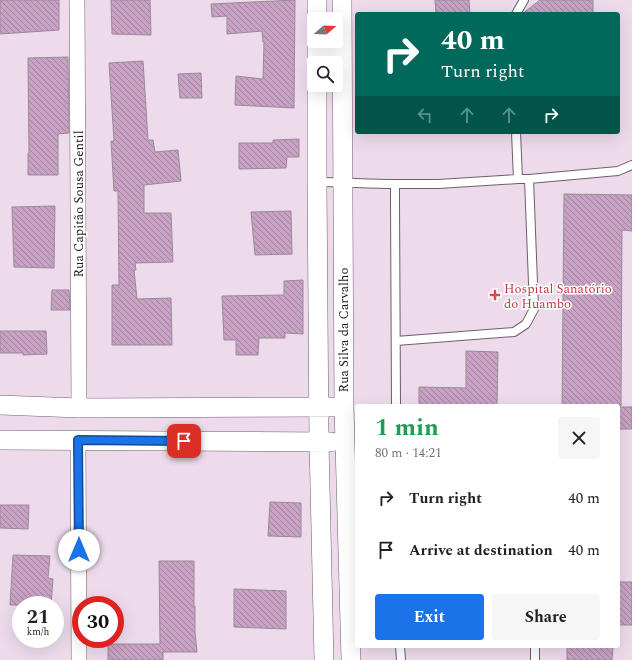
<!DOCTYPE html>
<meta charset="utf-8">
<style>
:root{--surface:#fff;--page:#f6f6f6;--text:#222;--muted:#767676;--accent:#1a73e8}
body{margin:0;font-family:Spectral,serif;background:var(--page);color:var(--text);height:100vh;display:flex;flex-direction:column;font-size:15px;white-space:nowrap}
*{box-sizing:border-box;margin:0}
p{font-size:13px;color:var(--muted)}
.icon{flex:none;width:22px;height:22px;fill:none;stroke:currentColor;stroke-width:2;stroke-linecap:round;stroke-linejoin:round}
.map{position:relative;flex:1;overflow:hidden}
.details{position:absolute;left:355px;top:404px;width:265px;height:244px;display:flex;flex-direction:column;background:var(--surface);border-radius:4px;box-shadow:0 4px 16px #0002}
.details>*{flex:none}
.hud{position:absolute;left:355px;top:12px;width:265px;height:122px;border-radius:4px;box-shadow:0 4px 16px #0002;background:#00695c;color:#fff;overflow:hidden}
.needle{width:26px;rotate:71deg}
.fabs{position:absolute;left:307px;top:12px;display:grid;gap:8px}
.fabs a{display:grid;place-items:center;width:36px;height:36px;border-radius:4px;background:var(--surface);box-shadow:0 4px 16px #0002;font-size:20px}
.speed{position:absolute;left:12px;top:596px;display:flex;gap:8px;font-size:20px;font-weight:700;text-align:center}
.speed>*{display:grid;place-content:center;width:52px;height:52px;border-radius:50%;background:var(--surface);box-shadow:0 4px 16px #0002;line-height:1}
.speed small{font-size:10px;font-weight:400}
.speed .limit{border:6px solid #d22;background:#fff;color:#111}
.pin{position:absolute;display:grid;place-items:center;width:34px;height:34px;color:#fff;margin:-17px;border-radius:8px;box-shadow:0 2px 6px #0006}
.me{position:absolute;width:44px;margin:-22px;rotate:0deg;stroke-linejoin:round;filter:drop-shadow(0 0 3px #0008)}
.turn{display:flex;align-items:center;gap:14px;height:84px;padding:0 20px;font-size:18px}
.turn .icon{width:52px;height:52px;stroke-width:2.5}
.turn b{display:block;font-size:28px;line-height:34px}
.lanes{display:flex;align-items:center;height:38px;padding:0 20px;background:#0003;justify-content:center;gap:20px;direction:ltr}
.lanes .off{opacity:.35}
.round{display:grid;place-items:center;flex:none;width:42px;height:42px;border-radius:4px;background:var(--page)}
.head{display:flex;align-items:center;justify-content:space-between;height:68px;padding:0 20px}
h1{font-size:24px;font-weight:700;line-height:30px;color:#1e9e55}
.primary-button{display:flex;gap:8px;margin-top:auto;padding:8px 20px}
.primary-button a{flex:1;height:46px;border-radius:4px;background:var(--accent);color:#fff;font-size:16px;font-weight:700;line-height:46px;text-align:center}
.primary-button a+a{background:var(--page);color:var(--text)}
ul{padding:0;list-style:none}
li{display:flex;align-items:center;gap:12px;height:52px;padding:0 20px}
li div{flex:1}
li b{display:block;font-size:15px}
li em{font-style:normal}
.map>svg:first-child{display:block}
.building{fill:url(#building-back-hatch);stroke:#9a8998}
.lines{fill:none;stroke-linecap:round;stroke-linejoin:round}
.service-casing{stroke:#6e5e6d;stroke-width:10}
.minor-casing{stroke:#6e5e6d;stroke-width:16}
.tertiary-casing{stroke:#6e5e6d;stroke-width:20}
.service{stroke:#fff;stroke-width:8}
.minor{stroke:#fff;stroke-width:15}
.tertiary{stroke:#fff;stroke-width:19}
.route-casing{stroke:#114b97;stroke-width:10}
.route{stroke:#1a73e8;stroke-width:7}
.health-dot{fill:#e0444e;stroke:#fff;stroke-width:1.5}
.labels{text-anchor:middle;stroke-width:3;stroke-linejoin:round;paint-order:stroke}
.street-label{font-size:13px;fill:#1e171d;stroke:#fff}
.health-label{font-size:13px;fill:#be3a42;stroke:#fff;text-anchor:start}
</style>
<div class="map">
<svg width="632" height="660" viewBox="0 0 632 660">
<defs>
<pattern id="building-back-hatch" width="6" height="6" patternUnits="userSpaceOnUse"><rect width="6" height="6" fill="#c8a2c5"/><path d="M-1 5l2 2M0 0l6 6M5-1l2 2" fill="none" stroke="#a2839f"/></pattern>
</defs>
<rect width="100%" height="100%" fill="#eddbec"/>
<!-- building -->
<path class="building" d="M0,0H59V30L0,34Z
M111,0H150L151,35L112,34Z
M295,0L294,108L235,105L236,76L263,79L264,42H263L262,31L227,34V16L212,17L211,4Z
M435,0H469L470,14H436Z
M540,0H593V14H522Z
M68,57L69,133L58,134V175H28V153H29L28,58Z
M143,61L148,140H153L155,152L178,150L181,181L144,185V213H171L173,262L135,263L136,270H134L137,299L171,298L172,345H112V285H119L118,191H114L111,141H114L109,63Z
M201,73L202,98H180L178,74Z
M299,139V157H287L286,168L239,169V143H273V140Z
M564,194L632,195V231L622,230L621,406H562Z
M55,206L54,268L14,267L12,207Z
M291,211L292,254L255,255L251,212Z
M303,280V334L285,333V338H259L258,355H236V340H224L222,296L284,295V281Z
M52,290H69L70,310H51Z
M0,331H46L47,354L23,355V353H0Z
M466,351L498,352L497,406H419V387L466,388Z
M618,407H632V429H618Z
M270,502L301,503V537L268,536Z
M0,505H29L28,529L0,528Z
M13,555L50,556L48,578L53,579L51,605H10Z
M159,561H194V606H195V632L197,652H163V660H108V644H160Z
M618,582H632V625H618Z
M234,589L286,591V629L234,627Z
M567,646H613L612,660H567Z"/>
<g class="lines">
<defs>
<path id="service" d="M516,14L524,0
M516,132L518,179
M317,182C343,182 369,184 395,184
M396,341L514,332L526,324L534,309L529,179
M396,406L395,200V184H438L518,179H529L618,171L632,165
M400,646L401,660
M535,646V660"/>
<path id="minor" d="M77,0L79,408
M78,440L79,660"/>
<path id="tertiary" d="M317,0V19
M342,0L344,407L351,660
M317,47H342
M317,63V41
M317,85V182L319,442L324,660
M0,405L79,408L332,407
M0,440L331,442"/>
</defs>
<!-- service casing -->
<use href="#service" class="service-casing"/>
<!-- minor casing -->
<use href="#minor" class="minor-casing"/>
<!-- tertiary casing -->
<use href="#tertiary" class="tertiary-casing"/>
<!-- service -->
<use href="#service" class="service"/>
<!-- minor -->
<use href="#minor" class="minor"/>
<!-- tertiary -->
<use href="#tertiary" class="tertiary"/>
</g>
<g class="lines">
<defs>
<path id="route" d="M79,550L78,440L184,441"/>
</defs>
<!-- route casing -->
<use href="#route" class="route-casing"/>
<!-- route -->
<use href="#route" class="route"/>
</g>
<!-- markers -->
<path class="health-dot" d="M493 289h4v4h4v4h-4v4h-4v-4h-4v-4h4z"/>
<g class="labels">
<!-- street labels -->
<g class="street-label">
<text transform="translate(78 204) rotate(-90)" y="5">Rua Capitão Sousa Gentil</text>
<text transform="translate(343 330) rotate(-90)" y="5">Rua Silva da Carvalho</text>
</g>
<!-- health labels -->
<g class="health-label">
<text x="504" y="293">Hospital Sanatório<tspan x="504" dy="15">do Huambo</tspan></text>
</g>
</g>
</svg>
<div class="fabs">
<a><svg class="needle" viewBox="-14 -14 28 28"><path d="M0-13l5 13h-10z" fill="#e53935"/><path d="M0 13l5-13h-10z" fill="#767676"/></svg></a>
<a><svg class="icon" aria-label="search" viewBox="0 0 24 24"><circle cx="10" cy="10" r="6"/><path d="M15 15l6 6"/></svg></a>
</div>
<div class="speed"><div>21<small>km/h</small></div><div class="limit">30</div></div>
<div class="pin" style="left:184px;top:441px;background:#d93025"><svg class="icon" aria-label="arrive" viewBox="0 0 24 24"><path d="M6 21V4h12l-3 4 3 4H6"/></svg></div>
<svg class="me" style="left:79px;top:550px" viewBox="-20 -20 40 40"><circle r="19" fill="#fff"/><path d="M0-13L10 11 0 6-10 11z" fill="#1a73e8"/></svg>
<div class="hud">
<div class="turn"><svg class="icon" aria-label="right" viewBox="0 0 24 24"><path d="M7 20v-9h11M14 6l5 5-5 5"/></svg><div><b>40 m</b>Turn right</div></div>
<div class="lanes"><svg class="icon off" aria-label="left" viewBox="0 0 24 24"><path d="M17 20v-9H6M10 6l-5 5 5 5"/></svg><svg class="icon off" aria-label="ahead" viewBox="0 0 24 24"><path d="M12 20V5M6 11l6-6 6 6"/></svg><svg class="icon off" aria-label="ahead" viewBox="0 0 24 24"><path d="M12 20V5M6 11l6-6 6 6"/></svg><svg class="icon" aria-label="right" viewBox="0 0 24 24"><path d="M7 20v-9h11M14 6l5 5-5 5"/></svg></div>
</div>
<section class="details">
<div class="head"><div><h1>1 min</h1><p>80 m · 14:21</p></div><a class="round"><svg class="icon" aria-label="close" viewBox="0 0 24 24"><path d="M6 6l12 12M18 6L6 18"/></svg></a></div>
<ul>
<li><svg class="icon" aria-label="right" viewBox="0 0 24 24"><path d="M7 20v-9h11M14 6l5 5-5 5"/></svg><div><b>Turn right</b></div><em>40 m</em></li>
<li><svg class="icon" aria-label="arrive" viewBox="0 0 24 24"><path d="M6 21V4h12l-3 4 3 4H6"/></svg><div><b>Arrive at destination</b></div><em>40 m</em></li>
</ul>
<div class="primary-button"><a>Exit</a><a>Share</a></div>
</section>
</div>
